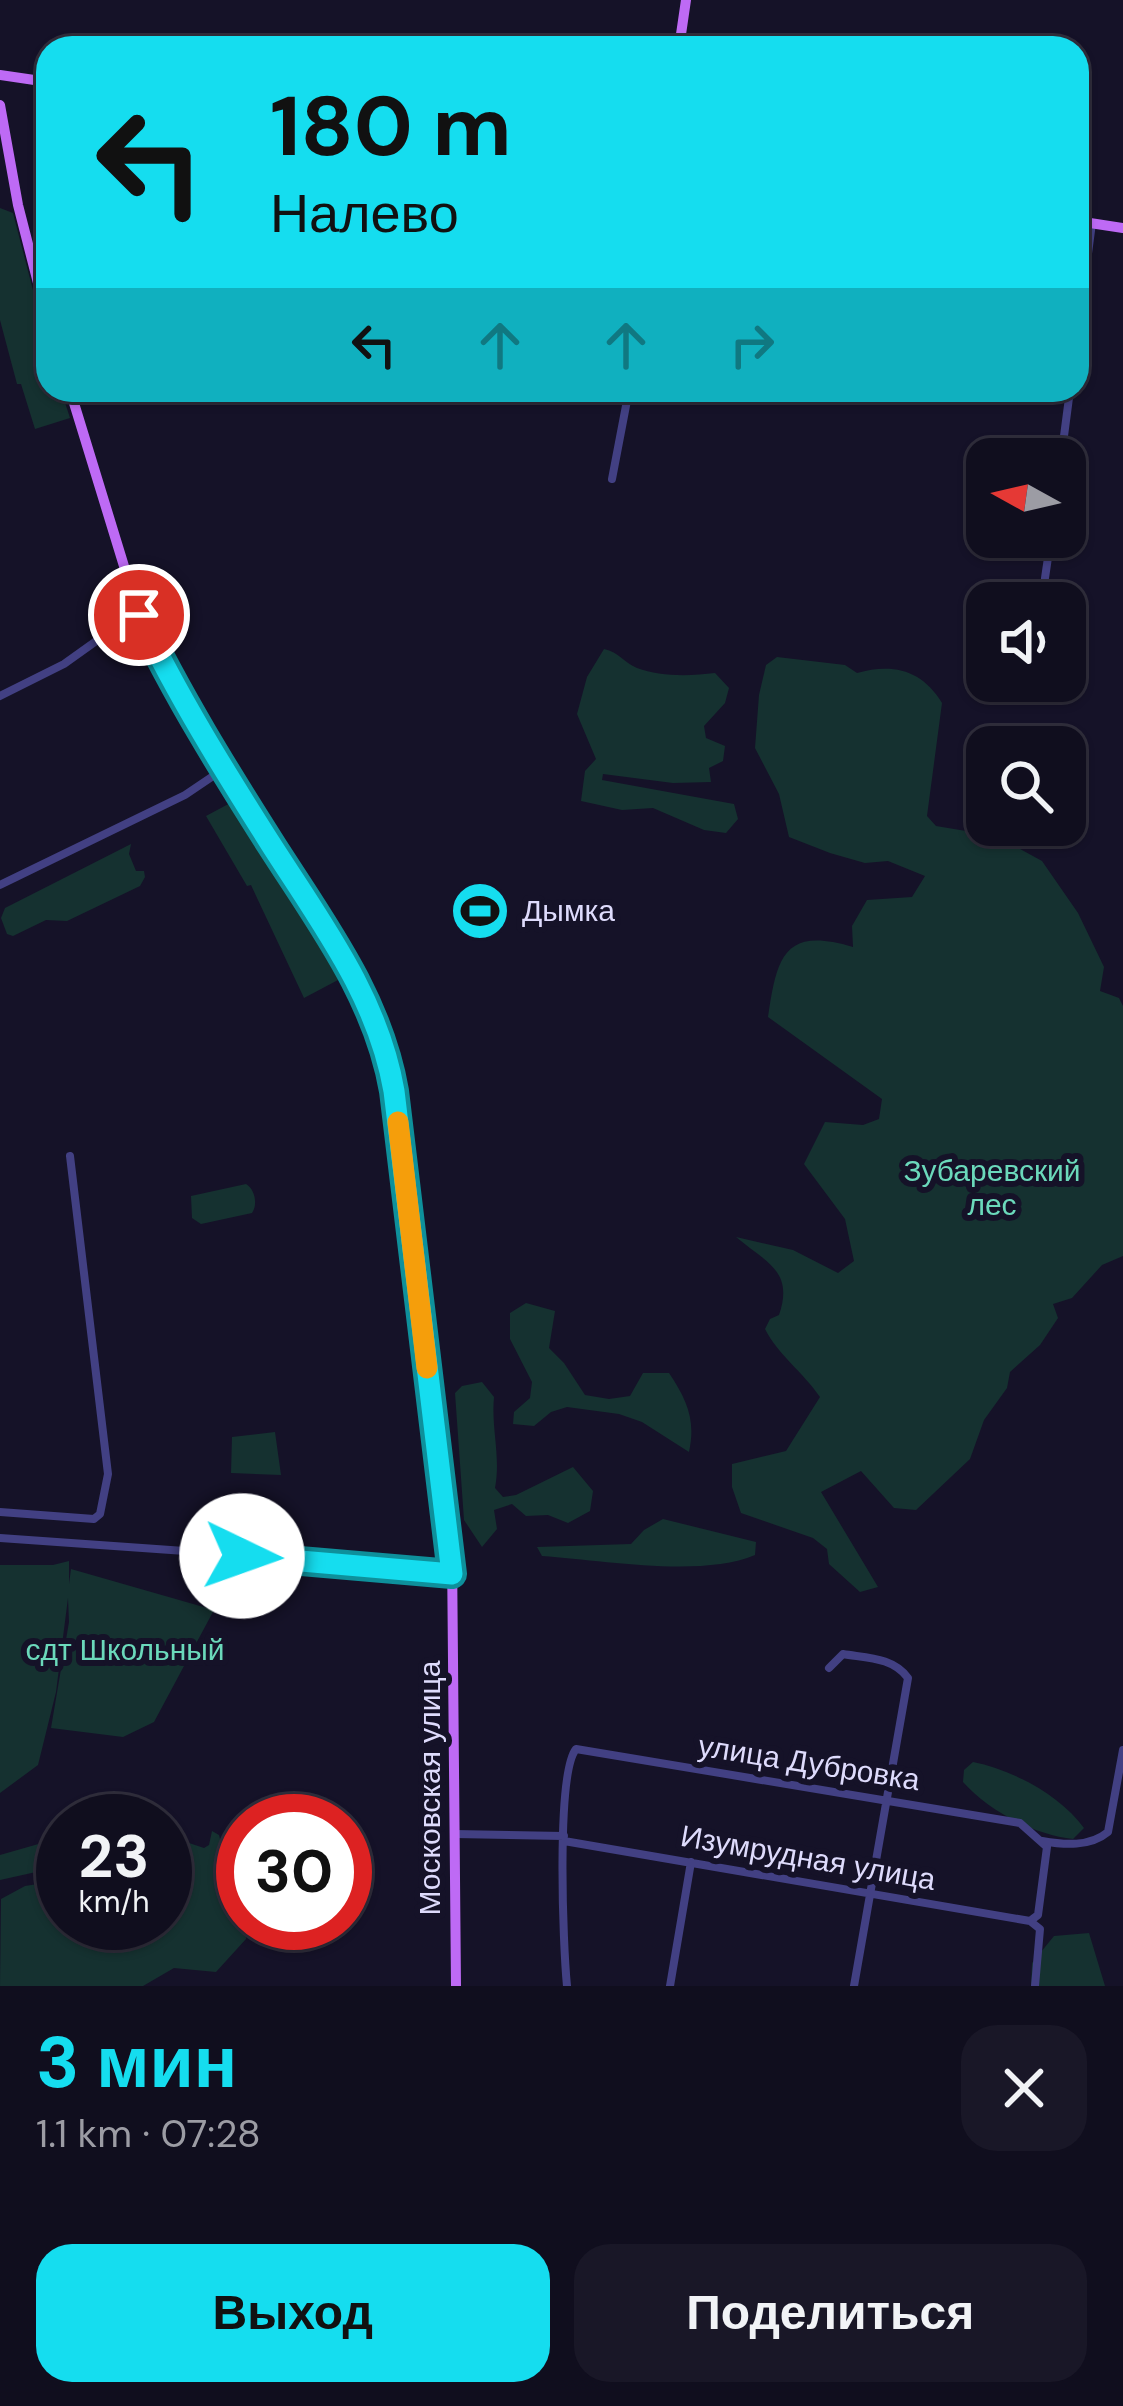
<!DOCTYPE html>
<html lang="ru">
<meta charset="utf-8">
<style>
:root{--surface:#100e1e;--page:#191727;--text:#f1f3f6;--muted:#9c9ca4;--line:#302e3c;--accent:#15ddef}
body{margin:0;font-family:"DM Sans",sans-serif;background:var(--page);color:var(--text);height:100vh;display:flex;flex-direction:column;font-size:45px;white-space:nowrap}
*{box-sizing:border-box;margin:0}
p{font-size:39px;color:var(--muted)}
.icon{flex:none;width:66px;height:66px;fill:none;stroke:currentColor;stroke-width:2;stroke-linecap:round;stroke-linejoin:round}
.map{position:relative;height:1986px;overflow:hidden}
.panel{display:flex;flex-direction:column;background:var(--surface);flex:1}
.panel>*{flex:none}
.guide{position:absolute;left:36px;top:36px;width:1053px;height:366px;border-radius:36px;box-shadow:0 3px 9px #0004,0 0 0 3px var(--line);background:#15ddef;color:#111;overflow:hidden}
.needle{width:78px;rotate:278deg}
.buttons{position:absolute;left:966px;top:438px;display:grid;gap:24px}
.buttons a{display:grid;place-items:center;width:120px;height:120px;border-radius:24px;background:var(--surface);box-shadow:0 3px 9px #0004,0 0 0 3px var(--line);font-size:60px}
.speed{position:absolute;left:36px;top:1794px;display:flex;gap:24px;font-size:60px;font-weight:700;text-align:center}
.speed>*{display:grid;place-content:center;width:156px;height:156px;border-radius:50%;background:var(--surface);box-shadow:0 3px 9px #0004,0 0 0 3px var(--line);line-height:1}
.speed small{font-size:30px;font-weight:400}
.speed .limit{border:18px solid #d22;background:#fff;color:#111}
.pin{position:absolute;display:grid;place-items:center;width:102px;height:102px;color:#fff;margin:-51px;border:6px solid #fff;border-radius:50%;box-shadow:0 3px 12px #0007}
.me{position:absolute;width:132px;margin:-66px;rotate:93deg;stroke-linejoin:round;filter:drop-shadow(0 0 9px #0008)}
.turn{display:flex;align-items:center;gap:42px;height:252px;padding:0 36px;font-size:54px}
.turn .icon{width:156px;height:156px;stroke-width:2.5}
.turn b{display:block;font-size:84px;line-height:102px}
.lanes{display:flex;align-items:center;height:114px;padding:0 36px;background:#0003;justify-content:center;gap:60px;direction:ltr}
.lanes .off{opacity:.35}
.round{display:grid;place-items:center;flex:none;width:126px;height:126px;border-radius:36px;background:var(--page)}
.headline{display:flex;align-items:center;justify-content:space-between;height:204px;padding:0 36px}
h1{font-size:72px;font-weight:700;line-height:90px;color:var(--accent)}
.primary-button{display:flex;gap:24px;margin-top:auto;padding:24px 36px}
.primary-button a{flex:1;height:138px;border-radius:36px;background:var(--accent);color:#111;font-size:48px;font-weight:700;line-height:138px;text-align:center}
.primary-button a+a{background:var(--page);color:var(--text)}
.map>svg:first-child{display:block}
.green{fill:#153130}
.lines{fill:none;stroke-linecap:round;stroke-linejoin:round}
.minor{stroke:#424083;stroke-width:8}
.major{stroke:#be6af5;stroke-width:10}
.route-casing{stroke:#0e909b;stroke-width:30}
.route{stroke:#15ddef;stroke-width:21}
.slow{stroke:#f59e0b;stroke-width:21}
.labels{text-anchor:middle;stroke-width:12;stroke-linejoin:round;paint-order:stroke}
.poi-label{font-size:30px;fill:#dedbfc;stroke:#151228;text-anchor:start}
.park-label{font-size:30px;fill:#6bd9bb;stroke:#151228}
.street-label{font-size:30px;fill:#dedbfc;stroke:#151228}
</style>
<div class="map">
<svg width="1123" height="1986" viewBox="0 0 1123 1986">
<rect width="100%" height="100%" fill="#151228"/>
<!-- green -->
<path class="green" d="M0,208L13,213L48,348V390H61L70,418L35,429L21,384H17L0,320Z
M604,649C619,652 624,663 637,668C660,677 691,676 715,673L729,688L725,703L704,726L706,738L725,746L723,761L709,768L711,782L673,783L603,774L602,780L734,804L738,819L726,833L704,830L653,808L622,810L581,801L585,771L596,759L577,714L587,677Z
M777,657L845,665L857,673C893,663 922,670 942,703L927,816L936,826L996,836L1042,861L1078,913L1104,967L1100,991L1119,998L1123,1006V1256L1102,1265L1072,1298L1053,1304L1058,1318L1040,1345L1010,1372L1007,1388L984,1420L970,1459L916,1510L894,1508L861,1471L821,1492L878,1587L860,1592L829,1564L827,1549L813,1538L741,1513L732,1487V1464L786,1451L820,1397C803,1372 779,1356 765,1329L770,1319L779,1315C794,1271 767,1263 736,1237L793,1250L838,1273L854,1261L845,1219L804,1164L825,1122L863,1125L879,1119L882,1099L768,1017C777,958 783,926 853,947L852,926L867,900L912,897L925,876L888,861L865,863L830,853L789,837L779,794L755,748L759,695L766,665Z
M234,801L342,970L338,980L304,998L251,885L247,886L206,816Z
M131,844L129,854L136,871H144L145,877L140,886L67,921L46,920L13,936L7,934L1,918L5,908Z
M246,1184C255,1189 258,1205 252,1213L201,1224L192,1218L191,1196Z
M526,1303L555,1311L549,1348L564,1363L585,1395L609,1399L630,1396L643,1373H669C687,1400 696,1420 689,1452L642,1422L619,1414L567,1407L551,1412L534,1426L513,1424L514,1412L530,1398L532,1382L510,1339V1313Z
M482,1382L494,1397C491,1429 501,1456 495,1488L503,1497L516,1495L573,1467L593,1491L590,1511L568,1523L548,1515L526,1516L512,1504L494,1510L497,1529L482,1547L464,1520L455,1393L462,1386Z
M275,1432L281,1475L231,1473L232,1437Z
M663,1519L756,1542L755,1555C701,1578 602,1560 542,1556L537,1547L631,1544L644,1530Z
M69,1561V1584L71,1569L214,1610L154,1722L123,1737L51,1728L69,1622L68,1598L56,1692L38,1765L0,1793V1565H53Z
M973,1762C1013,1770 1060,1795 1084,1828L1073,1839C1034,1835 989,1811 963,1782L964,1770Z
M212,1831L219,1835L223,1851L241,1855L246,1932V1939L216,1972L174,1968L143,1986H0L1,1899L25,1886L63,1880V1923H165V1835L204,1848L209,1845Z
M63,1837V1866L0,1880V1855Z
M1089,1933L1105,1986H1031L1032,1963L1054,1936Z"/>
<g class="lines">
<!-- minor -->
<path class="minor" d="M1077,338L1092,223
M1061,459L1070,390
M612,479L629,390
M1045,578L1051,537
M0,696L64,664L127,619L139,615
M0,885L185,795L225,768
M0,1512L94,1519L100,1514L108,1474L70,1156
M0,1538L354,1563L452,1574
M829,1668L843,1654C866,1658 893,1657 908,1678L854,1986
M454,1834L564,1836
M564,1841L1030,1921L1040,1929L1035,1986
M1042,1841C1064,1845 1090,1847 1108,1832L1123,1750
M567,1986C563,1946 556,1774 576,1749L1020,1823L1047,1847L1038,1915L1030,1921
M670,1986L691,1862"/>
<!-- major -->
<path class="major" d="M679,48L686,0
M0,75L48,82
M0,105L18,205L48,322
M1077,221L1123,228
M70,390L135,602L158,655L359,986L383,1038L394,1091L452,1552L456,1986"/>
</g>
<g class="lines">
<defs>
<path id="route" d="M139,615C177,695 225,772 272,846C322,924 378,998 394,1091L452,1574L242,1556"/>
</defs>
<!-- route casing -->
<use href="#route" class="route-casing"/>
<!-- route -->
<use href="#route" class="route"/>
<!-- slow -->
<path class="slow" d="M398,1122L427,1368"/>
</g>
<!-- icons -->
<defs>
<symbol id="stadium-disc" viewBox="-11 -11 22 22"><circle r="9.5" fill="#15ddef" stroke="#151228"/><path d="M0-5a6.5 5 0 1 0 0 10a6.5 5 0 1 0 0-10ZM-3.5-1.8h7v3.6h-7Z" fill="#111"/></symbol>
</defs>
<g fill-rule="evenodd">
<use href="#stadium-disc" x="447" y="878" width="66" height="66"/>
</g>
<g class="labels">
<!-- poi labels -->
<g class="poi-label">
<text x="522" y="921">Дымка</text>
</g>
<!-- park labels -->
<g class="park-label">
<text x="992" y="1181">Зубаревский<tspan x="992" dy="34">лес</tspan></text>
<text x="125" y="1660">сдт Школьный</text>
</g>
<!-- street labels -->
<g class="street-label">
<text transform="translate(809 1763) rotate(9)" y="10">улица Дубровка</text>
<text transform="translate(430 1788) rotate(-90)" y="10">Московская улица</text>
<text transform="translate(808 1858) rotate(10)" y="10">Изумрудная улица</text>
</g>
</g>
</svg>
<div class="buttons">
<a><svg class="needle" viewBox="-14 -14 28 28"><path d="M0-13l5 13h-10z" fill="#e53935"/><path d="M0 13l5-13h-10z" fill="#9c9ca4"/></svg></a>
<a><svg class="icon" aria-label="sound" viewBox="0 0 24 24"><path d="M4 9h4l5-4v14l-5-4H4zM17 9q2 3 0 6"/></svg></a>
<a><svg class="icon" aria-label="search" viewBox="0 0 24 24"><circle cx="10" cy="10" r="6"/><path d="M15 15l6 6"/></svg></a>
</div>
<div class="speed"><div>23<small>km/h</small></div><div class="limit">30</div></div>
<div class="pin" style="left:139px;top:615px;background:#d93025"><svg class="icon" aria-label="arrive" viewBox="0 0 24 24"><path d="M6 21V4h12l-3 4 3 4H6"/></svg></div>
<svg class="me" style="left:242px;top:1556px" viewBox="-20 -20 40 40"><circle r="19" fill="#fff"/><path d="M0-13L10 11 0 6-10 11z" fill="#15ddef"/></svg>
<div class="guide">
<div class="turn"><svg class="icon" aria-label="left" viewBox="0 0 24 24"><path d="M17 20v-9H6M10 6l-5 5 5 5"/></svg><div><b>180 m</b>Налево</div></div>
<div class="lanes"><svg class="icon" aria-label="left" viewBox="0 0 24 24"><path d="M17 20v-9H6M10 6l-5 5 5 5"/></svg><svg class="icon off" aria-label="ahead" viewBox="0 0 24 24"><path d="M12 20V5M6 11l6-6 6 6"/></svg><svg class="icon off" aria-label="ahead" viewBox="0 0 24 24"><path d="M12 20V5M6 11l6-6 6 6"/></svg><svg class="icon off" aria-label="right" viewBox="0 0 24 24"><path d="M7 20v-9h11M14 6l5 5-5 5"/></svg></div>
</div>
</div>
<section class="panel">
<div class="headline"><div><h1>3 мин</h1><p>1.1 km · 07:28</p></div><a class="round"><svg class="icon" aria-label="close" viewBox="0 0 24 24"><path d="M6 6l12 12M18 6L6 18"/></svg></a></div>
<div class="primary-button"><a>Выход</a><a>Поделиться</a></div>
</section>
